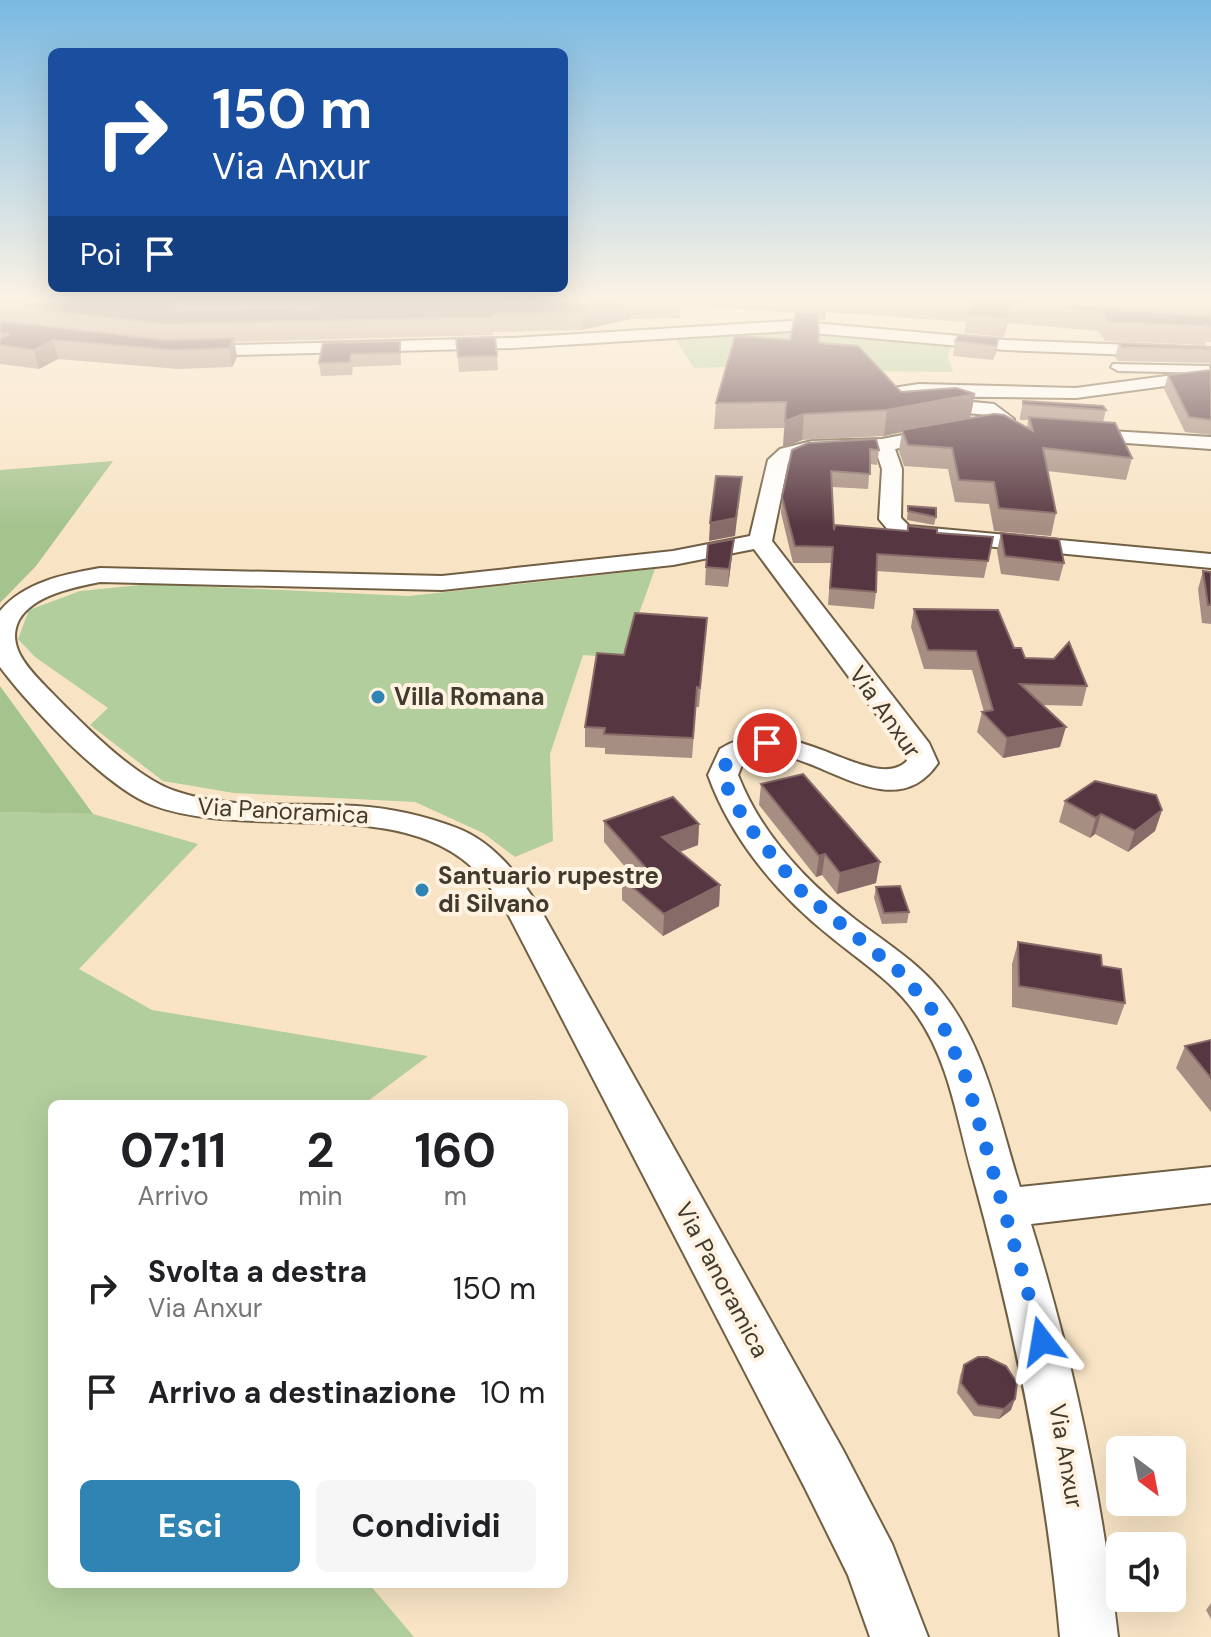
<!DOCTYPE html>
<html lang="it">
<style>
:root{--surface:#fff;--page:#f6f6f6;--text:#202124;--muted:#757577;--accent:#2f84b4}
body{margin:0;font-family:"DM Sans",sans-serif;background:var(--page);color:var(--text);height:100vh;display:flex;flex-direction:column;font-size:30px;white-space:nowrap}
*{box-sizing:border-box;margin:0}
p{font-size:26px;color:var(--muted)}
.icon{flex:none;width:44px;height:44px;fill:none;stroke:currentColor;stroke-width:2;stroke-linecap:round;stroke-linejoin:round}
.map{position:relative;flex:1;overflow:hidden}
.panel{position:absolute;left:48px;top:1100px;width:520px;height:488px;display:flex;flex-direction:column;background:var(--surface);border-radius:12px;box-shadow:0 8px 32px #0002}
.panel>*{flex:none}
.hud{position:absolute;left:48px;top:48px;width:520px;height:244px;border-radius:12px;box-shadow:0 8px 32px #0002;background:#1a4fa0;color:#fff;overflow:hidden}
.needle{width:52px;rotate:148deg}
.buttons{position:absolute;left:1106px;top:1436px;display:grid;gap:16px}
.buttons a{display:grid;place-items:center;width:80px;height:80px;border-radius:12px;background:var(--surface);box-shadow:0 8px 32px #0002;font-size:40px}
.pin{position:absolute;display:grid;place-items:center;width:68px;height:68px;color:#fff;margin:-34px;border:4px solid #fff;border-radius:50%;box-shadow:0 2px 8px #0007}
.me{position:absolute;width:88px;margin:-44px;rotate:346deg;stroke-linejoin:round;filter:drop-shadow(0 0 6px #0008)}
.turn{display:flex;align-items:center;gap:28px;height:168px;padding:0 32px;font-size:36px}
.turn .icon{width:104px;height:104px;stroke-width:2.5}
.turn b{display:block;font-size:56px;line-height:68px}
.then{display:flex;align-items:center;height:76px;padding:0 32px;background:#0003;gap:16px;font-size:30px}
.eta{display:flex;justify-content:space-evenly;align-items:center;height:136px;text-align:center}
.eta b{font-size:48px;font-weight:700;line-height:56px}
.button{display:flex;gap:16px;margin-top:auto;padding:16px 32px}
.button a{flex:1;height:92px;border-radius:12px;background:var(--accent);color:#fff;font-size:32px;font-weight:700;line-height:92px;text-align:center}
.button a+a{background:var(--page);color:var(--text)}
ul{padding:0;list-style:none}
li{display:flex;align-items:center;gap:24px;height:104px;padding:0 32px}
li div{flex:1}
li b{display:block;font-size:30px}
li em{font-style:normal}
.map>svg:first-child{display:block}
.green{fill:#b2ce9d}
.forest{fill:#a4c38d}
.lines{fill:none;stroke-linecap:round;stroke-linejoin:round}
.pedestrian-casing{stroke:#715f44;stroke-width:4}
.minor-casing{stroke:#715f44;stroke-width:4}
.pedestrian{fill:#fff;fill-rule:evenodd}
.minor{fill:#fff;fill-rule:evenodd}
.wall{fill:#a78e83}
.shaded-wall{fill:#876b69}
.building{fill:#563741;stroke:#876b69;stroke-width:2}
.route{stroke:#1a73e8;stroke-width:14;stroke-dasharray:0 25.2}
.poi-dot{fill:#2f84b4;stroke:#fff2e0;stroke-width:3}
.labels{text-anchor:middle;stroke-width:8;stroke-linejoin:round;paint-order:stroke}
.poi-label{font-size:24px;font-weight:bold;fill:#423a2e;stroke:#fff2e0;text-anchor:start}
.street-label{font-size:24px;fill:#423a2e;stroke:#fff2e0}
</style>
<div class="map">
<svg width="1211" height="1637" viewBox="0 0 1211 1637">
<rect width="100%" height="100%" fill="#f8e4c5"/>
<!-- green -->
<path class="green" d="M788,329L953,343L948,356L953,372L865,371L769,357L728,355L727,367L694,368L673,336Z
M655,569L623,658L583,655L550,754L553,841L515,857L483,833L415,802L234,793L163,781L90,725L108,708L35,657L18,639L29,610L80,591L150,584L409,596Z
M0,812L93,814L198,844L79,969L152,1010L428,1056L364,1104H52V1584H369L414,1637H0Z"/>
<!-- forest -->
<path class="forest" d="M113,461L36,566L0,603V470Z
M0,686L93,814L0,812Z"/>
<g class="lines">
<defs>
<path id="pedestrian" d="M1113,364L1209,366L1211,373L1118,371L1111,367Z"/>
<path id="minor" d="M790,321L1006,340L1211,348V358L1006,350L790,331L513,348L194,356L186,351L194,346L513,338Z
M1211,370L1210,380L1076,398L910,396L994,404L1014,419L990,432L980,426L991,418L989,415L908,408L883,393L886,389L919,384L1076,388Z
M944,427L954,433L951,437L895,449L902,469L901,518L909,526L1211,554V568L894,537L879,519L882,469L876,451C848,453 811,445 788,463L772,541L929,743L938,763C886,839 797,726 744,760L738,775C761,834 806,882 856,920C885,942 917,962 940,990C986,1046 999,1121 1020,1187L1211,1167V1203L1031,1224C1073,1359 1102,1496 1118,1637H1060C1046,1478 1014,1326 972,1173C957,1120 949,1060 916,1014C894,982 860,961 831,937C778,895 731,839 708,775L720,749C789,705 872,796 907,761L903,750L754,549L673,565L442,590L100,582C75,587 33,595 19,620C5,647 31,671 47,688C79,720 133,777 175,791C232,811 297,802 356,806C391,808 425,816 457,828C492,841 520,876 539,907L843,1450L892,1544L928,1637H870L848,1575L805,1488L507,912C498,899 489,884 478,873C402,793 250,842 152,805C107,788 29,706 0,667V611C24,582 65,574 100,568L442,576L673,551L750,536L768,460L780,449L812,441L882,439Z
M1077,429L1211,437V449L1070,439L1067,435Z"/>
</defs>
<!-- pedestrian casing -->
<use href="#pedestrian" class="pedestrian-casing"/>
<!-- minor casing -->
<use href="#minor" class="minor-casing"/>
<!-- pedestrian -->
<use href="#pedestrian" class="pedestrian"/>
<!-- minor -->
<use href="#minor" class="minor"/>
</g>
<!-- wall -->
<path class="wall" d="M0,298H501V302L519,305V298H1211V342H1206L1205,345L1105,341L1098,331L1008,323L1003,337L964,333L966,322L826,312L825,319L818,320L819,343L901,392L975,394L970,418L1027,428L1028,420H1020V417L1023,401L1106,410L1103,422L1132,458L1126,480L1047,471L1056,513L1051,536L994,531L989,504L955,502L948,469L904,466L899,451L902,432L884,436L802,440L783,448L784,428L714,429L716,403L790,340L795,313L680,304V318L630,319L582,330L493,332V335L234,342L237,357L232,367L178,369L58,359L39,369L0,364Z
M456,338L497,356L498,370L459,372Z
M999,338L996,352L993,360L953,356L955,341Z
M400,341L401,365L353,367L352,375L321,376L319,363Z
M1119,343L1211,347V366L1209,363L1118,361L1115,357Z
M1211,370V435L1185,432L1164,389L1168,375Z
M792,450H879L877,465L870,464L868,489L832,487L834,529L937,533L993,537L984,578L876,571V592L874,609L828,605L831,563H793L781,513L782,497Z
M908,506L936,517L934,525L907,520Z
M1001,533L1064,563L1059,581L1001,574L997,551Z
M734,539L728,587L705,585L706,567Z
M1203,571L1211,572V624L1202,623L1198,589Z
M914,609L1014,648L1025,658L1087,686L1082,706L1042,705L1060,747L1003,758L977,732L982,712H984L972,670L924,669L911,627Z
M707,618L699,707H696L692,758L605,754V748L585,747V727L624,655Z
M761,784L876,883L837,894L822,875L816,877L759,805Z
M1065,801L1162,810L1155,831L1128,852L1095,834L1090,838L1059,822Z
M604,821L699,824L698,845L679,852L720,885L719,906L663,936L622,900V878L631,874L604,842Z
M876,887L909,912L907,923L882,924L874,898Z
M1018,942L1102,966L1125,1003L1117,1025L1012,1007V964Z
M1211,1040V1112L1176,1068L1185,1046Z
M964,1365L1011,1410L999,1419L974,1416L957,1393L960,1376Z
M1211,1603V1619L1206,1610Z"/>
<!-- shaded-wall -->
<path class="shaded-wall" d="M173,298H178L181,313L166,302Z
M630,301V319L582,330V311Z
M827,301L825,319L816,320L817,302Z
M1012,305L1008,323L1003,337L1006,318Z
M234,338L237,357L232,367L229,348Z
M999,338L996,352L993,360L996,346Z
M53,340L58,359L39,369L34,350Z
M975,394L970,419L902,430V432L884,436L887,410Z
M804,414L802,440L783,448L785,421Z
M742,477L735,536L709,541L710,523Z
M734,539L732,556L728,587L729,569Z
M1066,727L1060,747L1003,758L1007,738Z
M1162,810L1155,831L1128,852L1135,831Z
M1101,814L1095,834L1090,838L1096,818Z
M699,824L698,845L661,859L662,837Z
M825,854L822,875L816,877L819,856Z
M880,862L876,883L837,894L840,873Z
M720,885L719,906L663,936L664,914Z
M1015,1399L1011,1410L999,1419L1004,1409Z"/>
<!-- building -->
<path class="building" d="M0,298H173L166,302L177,311L294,308L307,312L319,304L308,298H501V302L519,305V298H679L680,300L630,301L582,311L492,314V317L165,324L0,305Z
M798,298H827V301L817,302L798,301Z
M883,298H967L1211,316V324H1207L1210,326L1109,322L1102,312L1012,305L1006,318L967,315L972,304Z
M1174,298H1211V301Z
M796,312L818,313L819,343L858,346L901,392L956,388L975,394L887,410L804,414L785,421L786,402L716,403L735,336L790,340Z
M0,321L165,340L234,338L229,348L174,350L53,340L34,350L0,345V338L10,334L0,333Z
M959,335L999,338L996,346L955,341Z
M495,337L497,356L458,357L456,338Z
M400,341V353L351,354L350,362L319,363L323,343Z
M1119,343L1211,347V349L1121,347Z
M1211,370V420L1189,417L1168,375Z
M1023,401L1103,406L1106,410L1023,404Z
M994,414L1004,415L1033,431L1029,417L1115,423L1132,458L1043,448L1056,513L999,508L994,482L959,480L952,448L908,445L902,430Z
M876,439L879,450L870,449V474L831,471L834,530L835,525L908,531V526L937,529V533L993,537L988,561L877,554L876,592L830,588L833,547L795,546L782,497L792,450L808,443Z
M716,476L742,477L736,518L710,523Z
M908,506L936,508V517L908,511Z
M1001,533L1059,539L1064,563L1005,556Z
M734,539L729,569L706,567L708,544Z
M1203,571L1211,572V605H1208Z
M914,609L998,610L1014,648H1021L1025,658L1054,659L1069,642L1087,686L1020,684L1066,727L1007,738L982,712L993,710L976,651L928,650Z
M635,613L707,618L700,688L697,687L693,738L604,734L605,728L585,727L597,653L624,655Z
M803,774L880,862L840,873L825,854L819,856L761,784Z
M1095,781L1156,795L1162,810L1135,831L1101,814L1096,818L1065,801Z
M673,797L699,824L662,837L720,885L664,914L622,878L645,867L604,821Z
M900,886L909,912L884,913L876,887Z
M1018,942L1101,955L1102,966L1121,969L1125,1003L1019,986Z
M1211,1040V1078L1185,1046Z
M978,1357H987L1006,1366L1017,1383L1015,1399L1004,1409L978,1405L961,1383L964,1365Z"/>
<!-- sky -->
<linearGradient id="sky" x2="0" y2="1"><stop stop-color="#7ab9e2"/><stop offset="0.57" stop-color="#fcf3e5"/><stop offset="1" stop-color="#fcf3e5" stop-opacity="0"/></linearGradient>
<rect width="1211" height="527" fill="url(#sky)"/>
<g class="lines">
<!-- route -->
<path class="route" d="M767,743L745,746L727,759L723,775L728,789L746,823L802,892L901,973L940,1019L966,1078L1042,1341"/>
</g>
<!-- markers -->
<g class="poi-dot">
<circle cx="378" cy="697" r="8"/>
<circle cx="422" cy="890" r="8"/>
</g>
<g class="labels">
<!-- poi labels -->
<g class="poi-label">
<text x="394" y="705">Villa Romana</text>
<text x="438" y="884">Santuario rupestre<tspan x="438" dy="28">di Silvano</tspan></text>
</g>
<!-- street labels -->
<g class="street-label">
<text transform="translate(885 712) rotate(55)" y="8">Via Anxur</text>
<text transform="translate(283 811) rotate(3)" y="8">Via Panoramica</text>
<text transform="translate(722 1280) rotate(62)" y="8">Via Panoramica</text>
<text transform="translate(1066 1456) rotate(80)" y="8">Via Anxur</text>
</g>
</g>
</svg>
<div class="buttons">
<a><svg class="needle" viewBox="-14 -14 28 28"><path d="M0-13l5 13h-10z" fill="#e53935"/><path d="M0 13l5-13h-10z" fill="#757577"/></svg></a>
<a><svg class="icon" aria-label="sound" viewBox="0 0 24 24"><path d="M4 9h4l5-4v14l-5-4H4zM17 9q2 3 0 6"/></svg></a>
</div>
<div class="pin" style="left:767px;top:743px;background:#d93025"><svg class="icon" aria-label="arrive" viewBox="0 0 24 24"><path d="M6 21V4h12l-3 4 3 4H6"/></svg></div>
<svg class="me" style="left:1042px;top:1341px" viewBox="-20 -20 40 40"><path d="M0-17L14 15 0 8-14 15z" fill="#1a73e8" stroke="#fff" stroke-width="4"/></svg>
<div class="hud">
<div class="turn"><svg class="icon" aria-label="right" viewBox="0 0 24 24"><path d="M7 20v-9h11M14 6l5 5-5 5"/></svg><div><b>150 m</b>Via Anxur</div></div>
<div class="then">Poi<svg class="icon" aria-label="arrive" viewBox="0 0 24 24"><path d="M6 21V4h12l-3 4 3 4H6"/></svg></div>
</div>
<section class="panel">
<div class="eta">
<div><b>07:11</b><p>Arrivo</p></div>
<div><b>2</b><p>min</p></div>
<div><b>160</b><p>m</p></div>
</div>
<ul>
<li><svg class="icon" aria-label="right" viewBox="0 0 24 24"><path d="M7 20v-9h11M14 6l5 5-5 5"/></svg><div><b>Svolta a destra</b><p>Via Anxur</p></div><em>150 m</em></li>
<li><svg class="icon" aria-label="arrive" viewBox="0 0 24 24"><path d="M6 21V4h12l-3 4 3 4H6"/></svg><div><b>Arrivo a destinazione</b></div><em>10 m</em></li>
</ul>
<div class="button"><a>Esci</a><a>Condividi</a></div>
</section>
</div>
